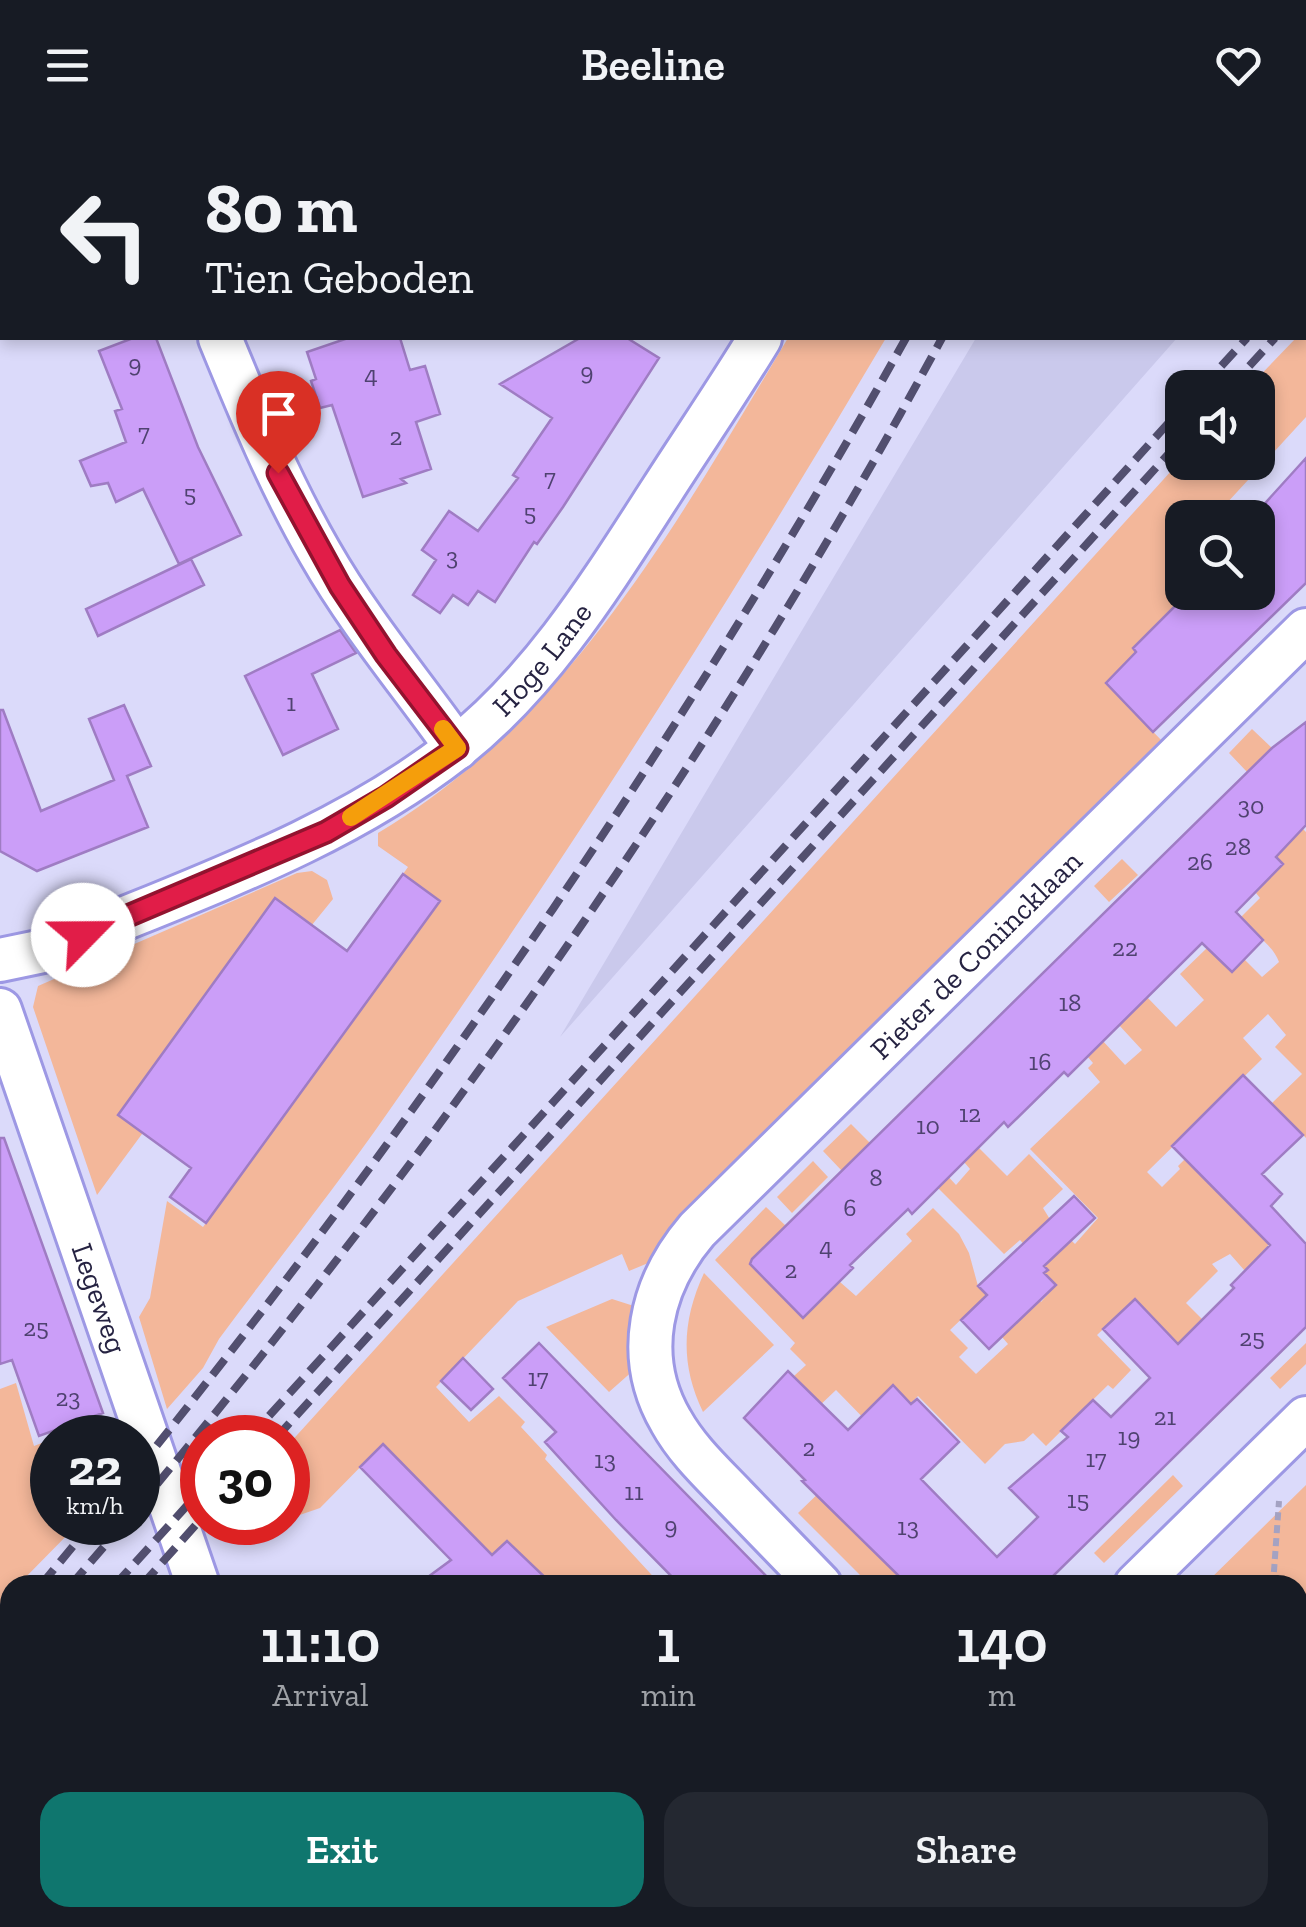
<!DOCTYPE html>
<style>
:root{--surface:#171b24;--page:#242831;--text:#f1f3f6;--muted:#9ea1a6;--accent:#0f766e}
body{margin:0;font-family:"Zilla Slab",serif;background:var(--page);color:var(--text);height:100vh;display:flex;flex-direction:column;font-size:38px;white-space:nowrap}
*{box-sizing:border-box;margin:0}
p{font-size:32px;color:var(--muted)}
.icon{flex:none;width:55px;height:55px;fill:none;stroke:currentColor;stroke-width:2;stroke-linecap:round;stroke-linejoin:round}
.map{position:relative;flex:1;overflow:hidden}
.details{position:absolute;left:0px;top:1445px;width:1308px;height:352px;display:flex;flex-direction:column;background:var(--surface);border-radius:30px 30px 0 0;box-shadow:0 5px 15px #0003}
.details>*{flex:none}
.guide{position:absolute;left:0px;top:0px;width:1308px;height:210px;box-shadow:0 5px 15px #0003;background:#171b24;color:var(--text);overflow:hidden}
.fabs{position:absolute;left:1165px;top:240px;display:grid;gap:20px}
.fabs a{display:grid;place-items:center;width:110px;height:110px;border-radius:20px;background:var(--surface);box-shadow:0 5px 15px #0003;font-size:50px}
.speed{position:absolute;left:30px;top:1285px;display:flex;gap:20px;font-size:50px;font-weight:700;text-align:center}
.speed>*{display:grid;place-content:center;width:130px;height:130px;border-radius:50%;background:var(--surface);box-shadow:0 5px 15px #0003;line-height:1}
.speed small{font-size:25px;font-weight:400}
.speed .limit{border:15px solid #d22;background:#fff;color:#111}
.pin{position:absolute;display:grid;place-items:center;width:85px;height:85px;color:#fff;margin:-102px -42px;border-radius:50% 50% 50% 0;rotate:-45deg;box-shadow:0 0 10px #0007}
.pin .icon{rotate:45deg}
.me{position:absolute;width:110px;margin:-55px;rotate:67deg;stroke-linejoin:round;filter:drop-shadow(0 0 8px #0008)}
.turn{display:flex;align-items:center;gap:35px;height:210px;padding:0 40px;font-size:45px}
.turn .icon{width:130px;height:130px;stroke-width:2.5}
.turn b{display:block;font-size:70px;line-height:85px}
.eta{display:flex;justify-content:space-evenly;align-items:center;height:170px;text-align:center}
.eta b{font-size:60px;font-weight:600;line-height:70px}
.button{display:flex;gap:20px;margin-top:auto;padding:20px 40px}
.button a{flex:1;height:115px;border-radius:30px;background:var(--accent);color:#fff;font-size:40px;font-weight:600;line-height:115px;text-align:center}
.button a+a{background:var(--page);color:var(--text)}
header{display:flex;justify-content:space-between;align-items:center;height:130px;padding:0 40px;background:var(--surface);font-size:45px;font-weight:600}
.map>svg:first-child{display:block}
.built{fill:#cac9ec}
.green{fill:#f3b79a}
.building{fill:#cb9ef8;stroke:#9f7cc3;stroke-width:2.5}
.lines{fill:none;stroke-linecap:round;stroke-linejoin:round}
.minor-casing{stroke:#9d98e4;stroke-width:48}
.path{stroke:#a4a2c2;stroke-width:6;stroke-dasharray:8 5;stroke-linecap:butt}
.minor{stroke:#fff;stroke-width:42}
.rail{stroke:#524f6f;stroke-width:8;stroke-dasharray:20 10;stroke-linecap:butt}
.route-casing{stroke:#92132f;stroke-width:25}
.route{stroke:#e11d48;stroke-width:18}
.slow{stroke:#f59e0b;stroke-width:18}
.labels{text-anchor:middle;stroke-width:8;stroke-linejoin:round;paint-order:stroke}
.number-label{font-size:25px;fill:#4f4270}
.street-label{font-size:30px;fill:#262342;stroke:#dbdafa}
</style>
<header><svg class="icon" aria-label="menu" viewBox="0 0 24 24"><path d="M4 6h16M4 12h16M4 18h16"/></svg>Beeline<svg class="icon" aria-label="heart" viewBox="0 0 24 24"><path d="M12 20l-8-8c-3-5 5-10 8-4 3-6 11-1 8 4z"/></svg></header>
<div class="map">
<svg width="1306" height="1797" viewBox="0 0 1306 1797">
<rect width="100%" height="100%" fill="#dbdafa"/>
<!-- built -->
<path class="built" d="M1090,0H1306V81L1305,2H1089Z
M976,208H1177L560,907Z"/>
<!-- green -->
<path class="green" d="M1306,197V287L1214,387L1182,388V462L1189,463L1133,518L1138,524L1106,553L1164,613L653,1131L629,1141L622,1124L518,1171L436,1257L469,1292L499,1266L525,1292L521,1297L547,1325L545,1329L661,1455H510L518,1451L383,1314L320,1378L288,1389V1315L1182,329V332H1258V258L1249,257L1296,208H1305Z
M788,208H886C731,470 567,728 391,978C336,1057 276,1132 219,1209L203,1238L167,1279L139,1187L150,1168L167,1071L203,1097L439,771L403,744L408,737L378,716V703C568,590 678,392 788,208Z
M1252,599L1272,618L1248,643L1229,623Z
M1303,699L1306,702V1008L1272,973L1302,944L1275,917L1286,905L1268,884L1243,908L1262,929L1147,1042L1162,1057L1180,1039L1178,1036L1185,1029L1281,1101L1245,1141L1230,1124L1212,1134L1218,1141L1186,1173L1210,1197L1180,1216L1135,1169L1097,1205L1131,1240L1113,1259L1108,1255L1046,1316L1033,1303L1024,1311L1005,1314L985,1334L918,1266L879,1304L836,1260L816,1279L799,1263L805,1257L794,1246L806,1235L790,1219L795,1213L715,1130L766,1077L786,1096L750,1134L763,1148L767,1144L803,1188L840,1152L856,1166L912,1111L906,1104L933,1078L959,1104L969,1123L978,1156L1002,1182L988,1195L972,1179L950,1200L968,1218L959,1227L976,1244L1008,1214L1002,1207L1015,1195L1010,1190L1028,1158L1041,1172L1056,1155L1044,1143L1047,1139L1020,1110L1004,1124L920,1040L932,1029L956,1055L970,1039L964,1032L978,1017L1007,1046L1029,1024L1063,1059L1043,1078L1051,1091L1075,1114L1098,1088L1030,1019L1100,952L1088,938L1093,933L1087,926L1102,910L1125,935L1142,920L1118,894L1146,866L1176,897L1204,870L1180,844L1207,818L1232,842L1244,829L1262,847L1279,832C1271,812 1253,803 1236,792L1260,768L1256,763L1283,734L1275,725Z
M1122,729L1138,745L1109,772L1094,756Z
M312,741L327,750L333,769L142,1004L97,1065L33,877L38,856L297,743Z
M851,994L870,1013L842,1041L823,1021Z
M813,1031L828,1047L792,1083L777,1067Z
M704,1143L774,1215L703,1282C680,1234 682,1191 704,1143Z
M612,1169L637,1177L635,1239L609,1262L546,1197Z
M1306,1213V1234L1280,1259L1270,1248Z
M16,1253L34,1316L52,1309V1392L79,1393L18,1455H10V1463L0,1474V1259Z
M105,1290L111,1307H57Z
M853,1330L908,1455H870L798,1383Z
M1173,1345L1183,1356L1104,1433L1094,1423Z
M1306,1355V1738L1298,1744V1455H1204Z
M216,1393V1392L279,1393L241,1406L207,1402Z
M10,1631V1689L0,1697V1642Z
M52,1788H189L193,1797H56Z
M420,1788H518L527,1797H423Z
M865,1788H1224L1207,1797H856Z"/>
<!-- building -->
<path class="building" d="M133,208H156L198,317L241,405L179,434L143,359L116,372L108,353L91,356L80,331L126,312L115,281L122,279L99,221Z
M348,208H400L410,240L425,236L440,284L416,292L431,339L401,349L406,353L363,367L332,275L320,278L311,251L316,249L307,222Z
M580,208H627L659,228L563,377L537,414L534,412L495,472L478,461L468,475L453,465L440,483L413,465L436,430L422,420L449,381L478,401L518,348L513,345L552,288L500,254Z
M1306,328V453L1153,602L1106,553L1136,522L1133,518L1189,462H1258V381Z
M191,429L204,455L98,506L86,479Z
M340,500L356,523L312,544L338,599L283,625L245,546Z
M124,575L151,636L127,646L148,697L37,741L0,721V580H3L41,681L114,650L89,589Z
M1306,592V695L1276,727L1283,734L1236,782L1263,810L1232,842L1202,813L1068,946L1064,942L1008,997L1004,992L912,1084L908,1079L850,1135L853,1138L803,1188L750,1134L752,1129L1272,618Z
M403,744L440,771L206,1093L170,1067L191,1038L118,985L275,768L347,821Z
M1243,945L1303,1005L1262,1044L1282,1064L1271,1076L1306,1114V1197L1044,1455H908L802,1351L805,1350L744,1288L788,1241L848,1300L893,1255L911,1274L917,1269L959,1312L921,1349L997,1427L1038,1387L1009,1358L1068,1307L1061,1301L1093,1270L1111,1287L1150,1248L1103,1199L1135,1169L1178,1214L1234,1158L1231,1155L1270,1115L1172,1016Z
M0,1008H4L103,1283L39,1306L12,1230L0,1234Z
M1074,1066L1095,1088L1044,1136L1048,1140L1044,1143L1056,1155L989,1219L961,1190L987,1165L978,1156Z
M539,1213L606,1282L775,1455H680L616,1390L545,1312L556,1302L503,1248Z
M463,1228L493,1259L471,1280L441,1251Z
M383,1314L492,1425L507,1411L553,1455H417L451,1430L360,1337Z"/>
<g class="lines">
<defs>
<g id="minor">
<path d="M146,0L147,2"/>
<path d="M634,0L636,2"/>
<path d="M873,2L874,0"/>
<path d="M220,208C250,281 280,354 320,423C360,493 411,553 457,618"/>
<path id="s1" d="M0,830L48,820C186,761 335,713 455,619C542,551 602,453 662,360C694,310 729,259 760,208"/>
<path id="s2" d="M0,880L198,1455"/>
<path id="s3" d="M820,1455C792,1426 763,1396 735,1367C712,1343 687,1320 671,1291C633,1226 651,1154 697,1100L1306,500"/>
<path d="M1136,1455L1306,1288"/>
<path d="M318,1788L321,1797"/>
<path d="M793,1797L803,1788"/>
<path d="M1278,1797L1294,1788"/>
</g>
</defs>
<!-- minor casing -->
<use href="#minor" class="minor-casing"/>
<!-- path -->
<path class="path" d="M235,2L242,0
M0,74L2,73
M1273,1455L1279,1371
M1298,1542L1306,1544
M1298,1653L1306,1654
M742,1797L752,1788
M1102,1797L1117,1788"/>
<!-- minor -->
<use href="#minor" class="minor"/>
<!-- rail -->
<path class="rail" d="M1018,2L1020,0
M1050,2L1052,0
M1305,145L1306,144
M1305,176L1306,175
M1201,258L1247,208
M1229,258L1275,208
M249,1308L1182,278
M276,1308L1182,309
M138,1339C423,984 684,606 906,208
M138,1377C441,1014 717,625 942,208
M41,1455L93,1392
M71,1455L125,1392
M115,1455L202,1359
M142,1455L202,1388
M0,1504L10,1492
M0,1538L10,1526
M0,1582L10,1571
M0,1611L10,1600"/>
</g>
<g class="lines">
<defs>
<path id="route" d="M83,805L326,702L386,667L457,618L386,525L340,456L278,343"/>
</defs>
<!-- route casing -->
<use href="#route" class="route-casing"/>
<!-- route -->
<use href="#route" class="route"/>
<!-- slow -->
<path class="slow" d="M351,687L457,618L443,599"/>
</g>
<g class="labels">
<!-- number labels -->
<g class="number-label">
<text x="135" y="242">9</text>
<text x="587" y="250">9</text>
<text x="371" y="253">4</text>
<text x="144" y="311">7</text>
<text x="396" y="315">2</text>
<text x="550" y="356">7</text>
<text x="190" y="372">5</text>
<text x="530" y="391">5</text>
<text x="452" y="435">3</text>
<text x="291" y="581">1</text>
<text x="1251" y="684">30</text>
<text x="1238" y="725">28</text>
<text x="1200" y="740">26</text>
<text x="1125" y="826">22</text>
<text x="1070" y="881">18</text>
<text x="1040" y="940">16</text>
<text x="970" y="992">12</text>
<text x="928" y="1004">10</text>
<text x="876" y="1056">8</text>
<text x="850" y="1086">6</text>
<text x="826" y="1125">4</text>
<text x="791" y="1148">2</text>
<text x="36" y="1206">25</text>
<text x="1252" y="1216">25</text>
<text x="538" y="1256">17</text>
<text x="68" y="1276">23</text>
<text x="1165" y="1295">21</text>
<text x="1129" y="1315">19</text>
<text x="809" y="1326">2</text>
<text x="1096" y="1337">17</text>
<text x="605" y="1338">13</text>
<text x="634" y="1370">11</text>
<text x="1078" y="1378">15</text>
<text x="671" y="1404">9</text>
<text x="908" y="1405">13</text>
</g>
<!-- street labels -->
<g class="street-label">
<text dy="10" stroke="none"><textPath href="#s1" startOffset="630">Hoge Lane</textPath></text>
<text dy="10" stroke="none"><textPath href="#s3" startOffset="820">Pieter de Conincklaan</textPath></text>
<text dy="10" stroke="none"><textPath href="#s2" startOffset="305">Legeweg</textPath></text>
</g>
</g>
</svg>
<div class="fabs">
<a><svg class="icon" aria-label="sound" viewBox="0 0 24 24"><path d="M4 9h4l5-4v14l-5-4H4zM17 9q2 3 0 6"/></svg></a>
<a><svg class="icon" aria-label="search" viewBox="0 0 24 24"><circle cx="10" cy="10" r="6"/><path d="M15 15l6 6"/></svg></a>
</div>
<div class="speed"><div>22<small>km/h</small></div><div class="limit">30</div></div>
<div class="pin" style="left:278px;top:343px;background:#d93025"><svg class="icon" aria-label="arrive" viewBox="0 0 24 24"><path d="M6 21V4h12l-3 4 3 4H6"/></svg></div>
<svg class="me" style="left:83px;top:805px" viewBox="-20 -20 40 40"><circle r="19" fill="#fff"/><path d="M0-13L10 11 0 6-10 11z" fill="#e11d48"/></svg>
<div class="guide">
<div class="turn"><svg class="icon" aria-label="left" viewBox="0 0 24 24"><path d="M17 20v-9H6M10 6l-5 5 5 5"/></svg><div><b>80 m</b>Tien Geboden</div></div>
</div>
<section class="details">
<div class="eta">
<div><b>11:10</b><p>Arrival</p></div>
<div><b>1</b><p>min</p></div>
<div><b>140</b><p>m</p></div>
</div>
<div class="button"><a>Exit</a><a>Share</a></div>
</section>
</div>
